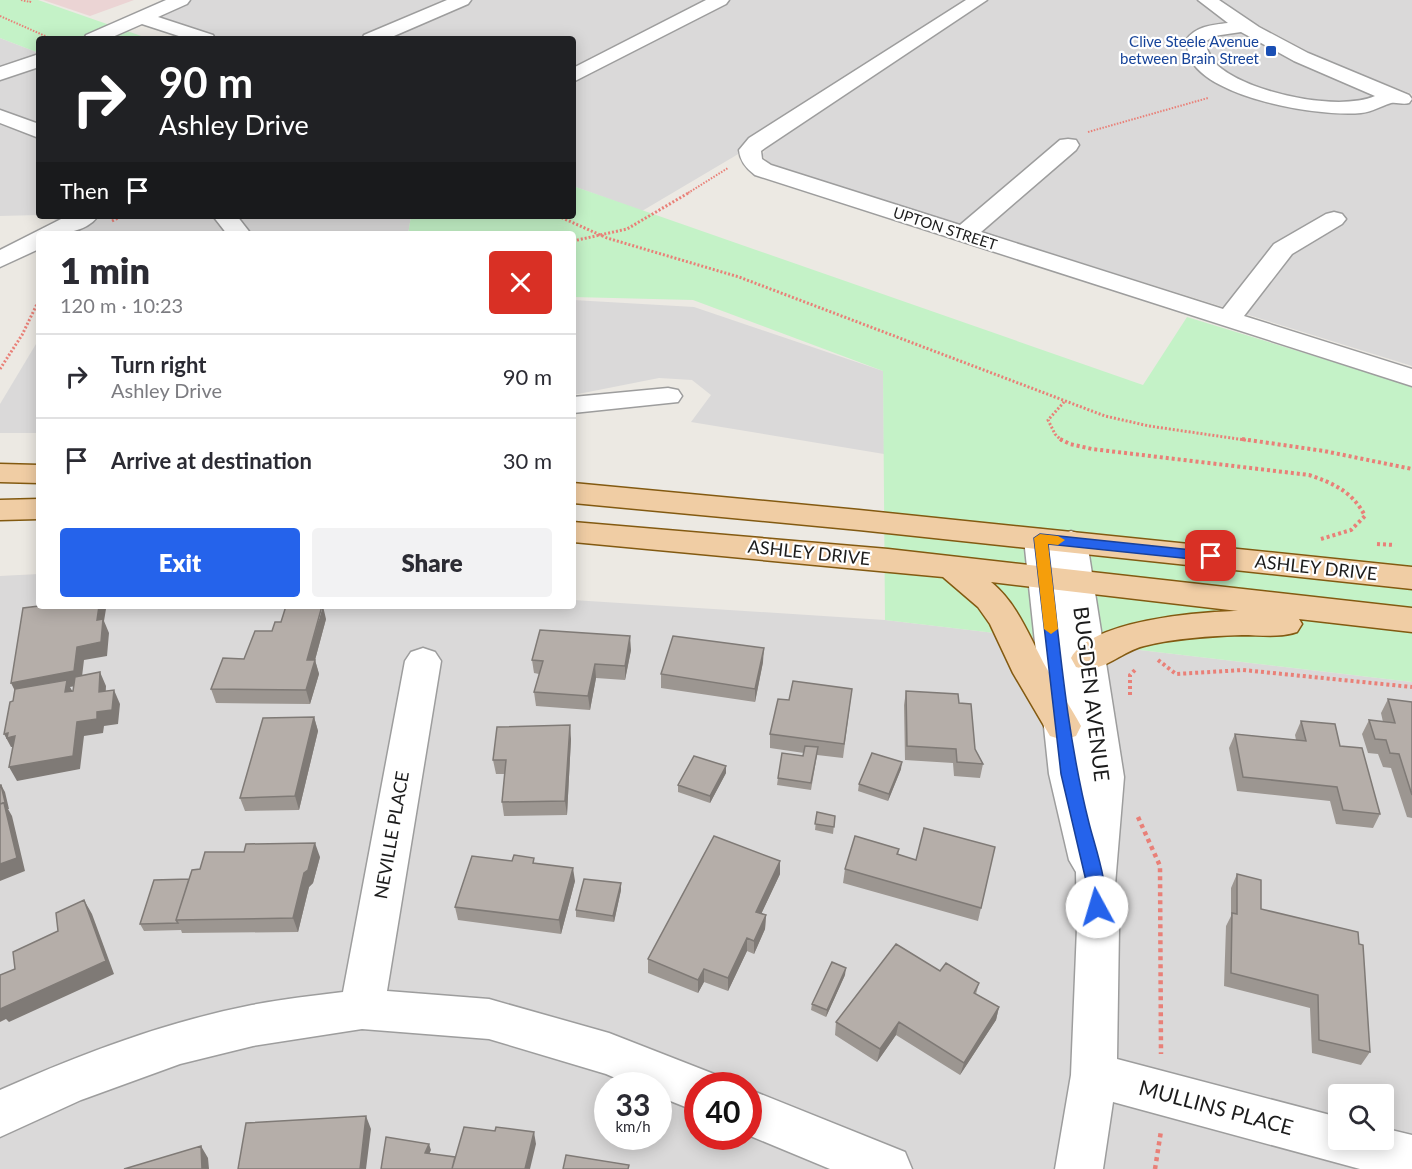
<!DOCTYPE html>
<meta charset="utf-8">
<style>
:root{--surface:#fff;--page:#f2f2f3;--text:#2b2b33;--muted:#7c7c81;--line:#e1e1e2;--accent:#2563eb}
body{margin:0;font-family:Lato,sans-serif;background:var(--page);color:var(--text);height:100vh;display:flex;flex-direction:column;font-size:22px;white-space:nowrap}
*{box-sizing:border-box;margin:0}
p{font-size:20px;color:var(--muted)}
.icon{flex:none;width:33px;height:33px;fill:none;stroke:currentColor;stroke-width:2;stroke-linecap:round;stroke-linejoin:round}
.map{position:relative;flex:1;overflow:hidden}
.drawer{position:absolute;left:36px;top:231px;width:540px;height:378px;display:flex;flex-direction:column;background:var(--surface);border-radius:6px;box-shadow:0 3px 15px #0003}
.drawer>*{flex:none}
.guide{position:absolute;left:36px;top:36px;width:540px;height:183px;border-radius:6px;box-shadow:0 3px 15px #0003;background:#202124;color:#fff;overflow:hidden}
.fabs{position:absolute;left:1328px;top:1084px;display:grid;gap:12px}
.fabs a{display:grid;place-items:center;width:66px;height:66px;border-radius:6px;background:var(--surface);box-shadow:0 3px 15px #0003;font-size:30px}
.speed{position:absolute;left:594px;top:1072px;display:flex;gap:12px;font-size:30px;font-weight:700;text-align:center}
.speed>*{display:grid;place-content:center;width:78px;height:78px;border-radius:50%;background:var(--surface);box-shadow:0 3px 15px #0003;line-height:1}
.speed small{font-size:15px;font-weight:400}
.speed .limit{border:9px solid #d22;background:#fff;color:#111}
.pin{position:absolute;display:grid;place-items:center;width:51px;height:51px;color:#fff;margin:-26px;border-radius:12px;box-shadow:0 3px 9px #0006}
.me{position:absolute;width:66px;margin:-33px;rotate:354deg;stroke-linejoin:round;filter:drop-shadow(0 0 4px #0008)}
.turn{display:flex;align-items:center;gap:21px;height:126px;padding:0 24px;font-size:27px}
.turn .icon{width:78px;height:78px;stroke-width:2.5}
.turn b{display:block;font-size:42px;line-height:51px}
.then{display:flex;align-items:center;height:57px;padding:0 24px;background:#0003;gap:12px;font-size:22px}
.round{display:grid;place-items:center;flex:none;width:63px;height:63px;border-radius:6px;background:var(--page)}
.headline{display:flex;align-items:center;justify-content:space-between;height:102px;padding:0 24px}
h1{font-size:36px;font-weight:800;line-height:45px}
.button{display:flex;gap:12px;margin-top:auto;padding:12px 24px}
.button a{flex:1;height:69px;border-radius:6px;background:var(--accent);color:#fff;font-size:24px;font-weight:800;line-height:69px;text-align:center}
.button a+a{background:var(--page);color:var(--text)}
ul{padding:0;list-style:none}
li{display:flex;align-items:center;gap:18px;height:84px;padding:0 24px;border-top:2px solid var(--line)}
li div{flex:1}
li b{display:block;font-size:22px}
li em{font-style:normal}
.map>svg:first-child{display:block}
.residential{fill:#dad9d9;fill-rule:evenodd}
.commercial{fill:#ebd4d4}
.park{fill:#c4f2c7}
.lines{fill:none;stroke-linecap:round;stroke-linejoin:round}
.minor-casing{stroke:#9d9d9d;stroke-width:3}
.major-casing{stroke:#835a11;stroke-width:3}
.path-far3{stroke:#e98078;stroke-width:2;stroke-dasharray:1.5 1.5;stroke-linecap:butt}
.path-far2{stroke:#e98078;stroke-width:3;stroke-dasharray:2 2;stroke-linecap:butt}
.path-far1{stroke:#e98078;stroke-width:4;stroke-dasharray:3 3;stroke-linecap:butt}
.path{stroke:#e98078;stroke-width:4.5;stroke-dasharray:4 4;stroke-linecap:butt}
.minor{fill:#fff;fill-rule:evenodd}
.major{fill:#f0cda4;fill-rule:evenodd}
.wall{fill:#9c9691}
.shaded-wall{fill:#7f7a76}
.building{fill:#b5aea9;stroke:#7f7a76;stroke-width:1.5}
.route{fill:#2563eb;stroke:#184099;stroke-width:1.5}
.slow{fill:#f59e0b}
.transit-dot{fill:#1a4fb4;stroke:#fff;stroke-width:2}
.labels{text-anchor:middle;stroke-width:4.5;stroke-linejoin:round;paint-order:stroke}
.far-transit-label{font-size:15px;fill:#164399;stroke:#fff;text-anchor:end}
.far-street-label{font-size:15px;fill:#1c1c1c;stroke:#fff}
.street-label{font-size:18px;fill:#1c1c1c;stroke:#fff}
.near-street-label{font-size:21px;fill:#1c1c1c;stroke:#fff}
</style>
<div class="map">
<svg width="1412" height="1169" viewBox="0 0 1412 1169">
<rect width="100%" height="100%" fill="#ece9e3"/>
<!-- residential -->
<path class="residential" d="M192,0H967L740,153L642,211L573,186V39H208L152,21Z
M982,0H1197L1247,35L1312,69L1371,91L1412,103V366L772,166L762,155L771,142Z
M1212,0H1412V94L1324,60Z
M0,38L39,53L0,68Z
M39,61V215L0,216V78Z
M49,216H411L408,234H77Z
M573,300L694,307L883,371L884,454L691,422L711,395L692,380L659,378L573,395Z
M39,339V433H0V404Z
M39,574V606H573V600L885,620L1412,682V1169H0V576ZM608,1086H658V1137H608ZM698,1086H748V1137H698ZM1338,1095H1383V1140H1338Z"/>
<!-- commercial -->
<path class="commercial" d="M43,0H134L90,16Z"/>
<!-- park -->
<path class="park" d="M0,0H38L150,39H39V53L0,38Z
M573,186L1143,385L1187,317L1412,386V682L885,620L883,371L693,300L573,297V234H408L411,216H573Z"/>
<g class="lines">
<defs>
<path id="minor" d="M166,0H190L187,4L158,17L213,35L215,39H188L142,24L108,39H84L86,35Z
M447,0H471L468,4L387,39H362L364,35Z
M706,0H729L726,4L573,82V68Z
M966,0H987L765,148L761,151L762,159L771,165L960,225L1060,140L1068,139L1076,140L1079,145L1076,150L981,232L1223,309L1274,244L1326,214L1334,212L1342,214L1346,219L1342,224L1292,254L1244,316L1412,369V386L755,175C746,168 740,161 739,150L749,138Z
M1198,0H1219L1259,27L1308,53L1409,95L1412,99L1409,103C1403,105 1397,102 1391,103C1381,106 1372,112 1361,113C1321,117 1209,99 1190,58C1188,53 1187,46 1186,40C1196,26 1212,25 1228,23ZM1241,32L1294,61L1375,96C1338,112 1253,93 1222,69C1212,62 1208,53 1205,42L1214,36Z
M39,54V67L0,80V67Z
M0,110L39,124V138L0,123Z
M67,216H98C85,234 58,234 39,234V249L0,267V250Z
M213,216H237L251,234H227Z
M668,388L678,390L682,396L678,402L573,413V397Z
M1040,529L1051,532L1056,540L1060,535L1071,531L1082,535L1087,542L1124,777L1115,885L1119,928L1117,1059L1338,1117V1140H1383V1128L1412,1135V1169H1360L1113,1102L1103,1169H1055L1071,1075L1077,928L1076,872L1069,860L1049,774L1024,539L1029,532Z
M423,648L435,652L441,661L387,991L489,999L609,1033L714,1074L719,1086H698V1112L658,1096V1086H634L606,1074L489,1039L362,1029L253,1046L180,1064L81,1100L0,1137V1090C81,1054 165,1022 252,1005C282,999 313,996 343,992L405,661L411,652Z
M748,1089L905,1152L912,1169H830L748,1135Z"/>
<path id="major" d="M0,464L39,465V483L0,482Z
M573,483L859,510L1412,567V589L859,530L573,503Z
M39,499V519L0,520V500Z
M573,522L888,549L1412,608V632L1299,619L1302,624L1297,632C1279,638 1260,635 1242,635C1209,636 1176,638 1144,646C1119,652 1103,675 1076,667L1071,658C1092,620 1197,612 1238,611L991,582C1019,605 1030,639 1047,669C1058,689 1071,707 1081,726L1076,736L1063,740L1050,736L1013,673L990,624L978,607L943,577L573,542Z"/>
</defs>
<!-- minor casing -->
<use href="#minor" class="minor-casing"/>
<!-- major casing -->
<use href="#major" class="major-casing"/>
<!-- path-far3 -->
<path class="path-far3" d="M21,0L30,2L31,0
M0,16L52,39
M1088,132L1208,98
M688,193L728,168"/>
<!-- path-far2 -->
<path class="path-far2" d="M558,216L607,238L739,277L1105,416L1149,426L1252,441
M112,221L122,216
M573,241L627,229L690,192
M0,369L22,335L39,300
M1062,441L1055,434L1048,420L1064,402"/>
<!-- path-far1 -->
<path class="path-far1" d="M1060,439L1070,444L1092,449L1309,475C1333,483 1353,492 1365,516L1351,530L1321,539
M1242,439L1324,451L1412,469
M1377,544L1395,545
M1158,660L1176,674L1243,670L1412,687
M1130,695V675L1136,669"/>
<!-- path -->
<path class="path" d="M1138,817L1160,866L1161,1054
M1155,1169L1161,1131"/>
<!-- minor -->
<use href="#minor" class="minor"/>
<!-- major -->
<use href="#major" class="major"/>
</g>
<!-- wall -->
<path class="wall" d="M326,619L315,660L319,674L310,704L216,703L211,689L244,659L272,631Z
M631,650L625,680L596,678L590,710L536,706L534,692L539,674L534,673L532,660Z
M763,662L755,702L661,688V674Z
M852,689L843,758L817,755L811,790L777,785L778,778L803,756L804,753L770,748V734L789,700Z
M906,691L959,703L975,749L983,764L980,778L954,776L953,763L905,760L904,705Z
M1388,699L1412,702V818L1407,817L1391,768L1383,767L1378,754L1368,753L1362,734L1369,720L1383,722L1381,713Z
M314,717L318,731L299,810L245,811L240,798Z
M1301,721L1340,746L1380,814L1373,828L1336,824L1330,801L1237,791L1229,748L1235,734L1296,740L1295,735Z
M571,739L567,815L504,816L502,802L505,774H496L493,760Z
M901,769L888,801L858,791L859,784Z
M726,773L710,803L678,792V785Z
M817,812L835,816L833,834L815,830Z
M995,847L978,921L843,883L845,869L899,849L898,855L916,860Z
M320,857L313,883L309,887L298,932L182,933L181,930L144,931L140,924L200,869Z
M512,861L534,863L575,881L561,934L458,920L455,907Z
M780,861V874L761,914L766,915L765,929L754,954L747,951L728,991L704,982L698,993L648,973V959Z
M1237,874L1261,909L1370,1052L1361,1065L1312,1053L1310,1008L1224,986L1226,926L1231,916V888Z
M621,890L614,922L576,917V910Z
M940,971L979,983L976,994L999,1007L996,1020L960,1075L896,1035L877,1062L835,1035L836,1022Z
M845,975L826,1017L811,1010L812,1004Z"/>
<!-- shaded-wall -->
<path class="shaded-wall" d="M99,606H104L106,609L104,621L109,633L107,656L84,660L81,685L70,687L74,694L18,697L11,683L77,647L97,620Z
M323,606L326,619L315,660L319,674L310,704L306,690L307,660Z
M630,636L631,650L625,680V666Z
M764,648L763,662L755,702V689Z
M595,664L596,678L590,710L588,696Z
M100,672L106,686L105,706L99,692Z
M114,690L120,704L118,724L104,726L103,733L84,736L80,769L17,781L9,767L77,722L97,712Z
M314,717L318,731L299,810L295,796Z
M570,725L571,739L567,815L565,801Z
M8,733L15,736L13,747H11L4,734Z
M902,762L901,769L888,801L889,794Z
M726,766V773L710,803V796Z
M1,785L5,792L9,809H8L12,816L25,871L0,881V804Z
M315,843L320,857L313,883L309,887L298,932L293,918L304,873Z
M780,861V874L756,925V912Z
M573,868L575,881L561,934L559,920Z
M621,883V890L614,922L613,916Z
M84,900L92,914L114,974L9,1022L6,1019L0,1022V1008Z
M766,915L765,929L754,954V941Z
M747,938V951L728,991V978Z
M846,968L845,975L826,1017L827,1010Z
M704,969V982L698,993V980Z
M999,1007L996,1020L960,1075L964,1063Z
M899,1022L896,1035L877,1062L880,1049Z
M366,1116L371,1129L366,1169H360Z
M534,1132L536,1144L530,1169H525Z
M429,1144L431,1150L427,1159L425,1153Z
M201,1146L208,1158L209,1169H202Z"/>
<!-- building -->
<path class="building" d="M39,606H99L97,620L103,619L101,642L77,647L74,671L11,683L23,608Z
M286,606H322L307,660H315L306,690L211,689L223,658L244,659L255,631H272L275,622H281Z
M540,630L630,636L625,666L595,664L588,696L534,692L543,661L532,660Z
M673,636L764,648L755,689L661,674Z
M100,672L99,692L114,690L112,710L97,712V719L77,722L73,756L9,767L15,736L7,738L8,733L4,734L10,702L13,701L15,689L67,680L65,692L73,691L75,677Z
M793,681L852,689L844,744L770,734L778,699L789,700Z
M906,691L958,694L959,703L971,704L975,749L983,764L957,762L956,749L907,746Z
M1388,699L1412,702V795L1399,754L1390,753L1386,740L1375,739L1369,720L1395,723Z
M314,717L295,796L240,798L263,718Z
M1301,721L1335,724L1340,746L1362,748L1380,814L1343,810L1337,787L1243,777L1235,734L1306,741Z
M570,725L565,801L502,802L506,760H493L497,727Z
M805,746L818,747L811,783L778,778L782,753L803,756Z
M872,753L902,762L889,794L859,784Z
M694,756L726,766L710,796L678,785Z
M0,785H1L5,802L0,804Z
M4,803L17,858L0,864V804Z
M817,812L835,816L834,827L815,824Z
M924,828L995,847L981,908L845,869L855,836L899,849L897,854L916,860Z
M714,836L780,861L756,912L766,915L754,941L747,938L728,978L704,969L698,980L648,959Z
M315,843L308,870L304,873L293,918L176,920L192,870L200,869L205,852H244L246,844Z
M514,855L534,858L533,863L573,868L559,920L455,907L472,856L512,861Z
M1237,874L1261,880V909L1358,932L1359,944L1363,945L1370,1052L1319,1040L1318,995L1231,973L1232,913L1237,914Z
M189,879L176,920L178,923L140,924L154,880Z
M584,879L621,883L613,916L576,910Z
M84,900L106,961L0,1009V975L15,969L13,952L58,931L56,913Z
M896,944L940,971L946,963L979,983L974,993L999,1007L964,1063L899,1022L880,1049L836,1022Z
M832,962L846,968L827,1010L812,1004Z
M366,1116L360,1169H238L246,1123Z
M464,1127L495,1131L496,1127L534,1132L525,1169H452Z
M386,1137L429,1144L425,1153L455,1157L452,1169H381Z
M201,1146L202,1169H124Z
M566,1155L629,1165L628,1169H563Z"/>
<!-- route -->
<path class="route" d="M1040,534L1211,552L1217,556L1211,561L1048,544C1059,637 1066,732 1089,823C1094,844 1112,893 1103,912L1097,914L1091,912L1087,885L1061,774L1034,538Z"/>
<!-- slow -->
<path class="slow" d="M1040,534L1058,536L1065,540L1058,545L1048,544L1058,629L1051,634L1044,629L1034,538Z"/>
<!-- markers -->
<rect class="transit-dot" x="1265" y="45" width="12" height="12" rx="3"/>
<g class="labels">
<!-- far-transit labels -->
<g class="far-transit-label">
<text x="1259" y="47">Clive Steele Avenue<tspan x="1259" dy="17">between Brain Street</tspan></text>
</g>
<!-- far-street labels -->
<g class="far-street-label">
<text transform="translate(945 229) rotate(18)" y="5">UPTON STREET</text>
</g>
<!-- street labels -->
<g class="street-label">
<text transform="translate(809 553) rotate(6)" y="6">ASHLEY DRIVE</text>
<text transform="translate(1316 568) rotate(6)" y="6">ASHLEY DRIVE</text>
<text transform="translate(392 835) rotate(-80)" y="6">NEVILLE PLACE</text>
</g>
<!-- near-street labels -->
<g class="near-street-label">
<text transform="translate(1091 694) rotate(83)" y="7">BUGDEN AVENUE</text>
<text transform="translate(1216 1108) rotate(15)" y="7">MULLINS PLACE</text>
</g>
</g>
</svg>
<div class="fabs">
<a><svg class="icon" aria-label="search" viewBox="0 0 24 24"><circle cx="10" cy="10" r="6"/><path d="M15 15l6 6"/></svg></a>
</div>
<div class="speed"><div>33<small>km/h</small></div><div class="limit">40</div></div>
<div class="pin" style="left:1211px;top:556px;background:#d93025"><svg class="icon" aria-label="arrive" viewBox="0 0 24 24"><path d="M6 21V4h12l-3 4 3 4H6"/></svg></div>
<svg class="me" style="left:1097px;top:907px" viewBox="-20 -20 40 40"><circle r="19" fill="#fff"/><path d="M0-13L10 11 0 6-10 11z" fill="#2563eb"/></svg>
<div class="guide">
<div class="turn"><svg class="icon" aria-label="right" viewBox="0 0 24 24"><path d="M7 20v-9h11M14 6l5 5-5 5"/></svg><div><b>90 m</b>Ashley Drive</div></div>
<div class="then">Then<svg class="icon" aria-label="arrive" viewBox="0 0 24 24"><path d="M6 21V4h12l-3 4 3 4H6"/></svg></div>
</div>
<section class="drawer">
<div class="headline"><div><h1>1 min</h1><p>120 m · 10:23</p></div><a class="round" style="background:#d93025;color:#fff"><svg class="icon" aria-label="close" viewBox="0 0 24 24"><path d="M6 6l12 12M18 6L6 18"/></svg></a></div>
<ul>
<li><svg class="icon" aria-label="right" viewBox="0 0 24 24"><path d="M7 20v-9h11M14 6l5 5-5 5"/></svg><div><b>Turn right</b><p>Ashley Drive</p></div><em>90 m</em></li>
<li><svg class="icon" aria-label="arrive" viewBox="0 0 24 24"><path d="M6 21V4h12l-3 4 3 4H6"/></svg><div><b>Arrive at destination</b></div><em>30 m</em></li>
</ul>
<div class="button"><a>Exit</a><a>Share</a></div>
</section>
</div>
